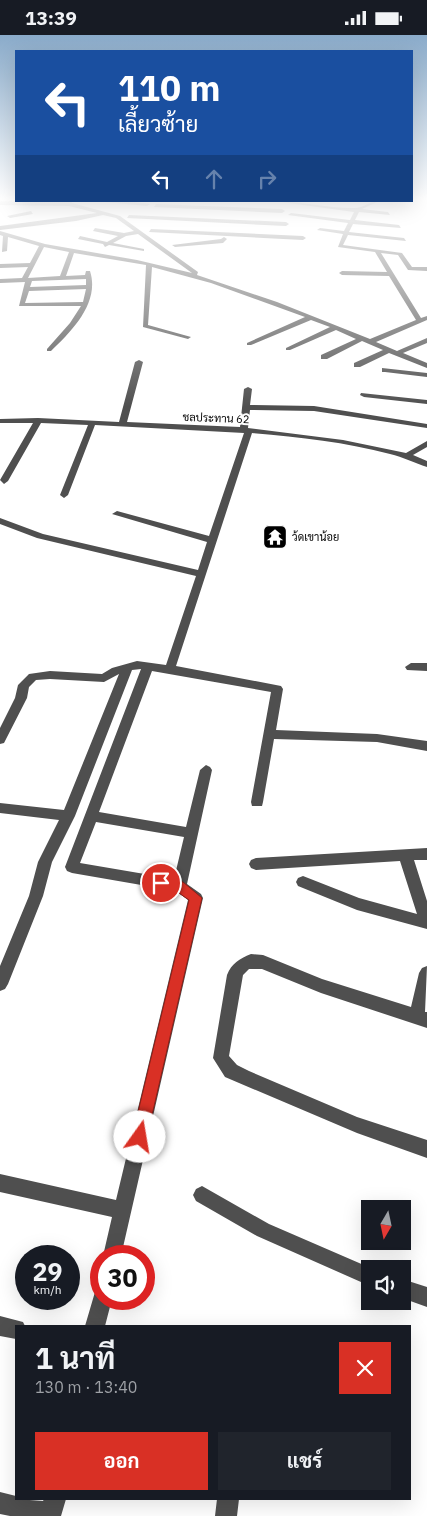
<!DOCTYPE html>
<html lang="th">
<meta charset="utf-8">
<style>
:root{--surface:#171b24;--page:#20242c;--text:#f1f3f6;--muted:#9ea1a6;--accent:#d93025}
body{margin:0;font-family:"IBM Plex Sans",Sarabun,sans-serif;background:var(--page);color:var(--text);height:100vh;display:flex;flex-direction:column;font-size:19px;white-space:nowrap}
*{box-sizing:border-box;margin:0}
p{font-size:16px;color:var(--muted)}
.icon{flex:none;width:28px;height:28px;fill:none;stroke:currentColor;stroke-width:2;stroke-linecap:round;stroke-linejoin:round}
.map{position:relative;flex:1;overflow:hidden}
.panel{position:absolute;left:15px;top:1290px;width:396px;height:175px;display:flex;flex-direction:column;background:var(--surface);border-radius:0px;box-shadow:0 5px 20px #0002}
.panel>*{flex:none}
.top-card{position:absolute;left:15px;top:15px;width:398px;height:152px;border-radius:0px;box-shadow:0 5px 20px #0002;background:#1a4fa0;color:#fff;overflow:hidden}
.needle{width:32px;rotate:189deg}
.tools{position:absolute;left:361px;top:1165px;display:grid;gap:10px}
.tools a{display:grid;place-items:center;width:50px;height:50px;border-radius:0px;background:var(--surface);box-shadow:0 5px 20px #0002;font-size:25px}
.speed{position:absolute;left:15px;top:1210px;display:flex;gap:10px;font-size:25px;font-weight:700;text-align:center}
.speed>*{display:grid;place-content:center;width:65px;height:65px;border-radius:50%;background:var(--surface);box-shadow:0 5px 20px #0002;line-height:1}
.speed small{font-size:12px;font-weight:400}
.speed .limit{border:8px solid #d22;background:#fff;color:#111}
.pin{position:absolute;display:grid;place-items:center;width:42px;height:42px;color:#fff;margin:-21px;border:2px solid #fff;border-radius:50%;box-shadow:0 1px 5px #0007}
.me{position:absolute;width:55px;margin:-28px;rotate:13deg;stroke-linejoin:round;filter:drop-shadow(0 0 4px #0008)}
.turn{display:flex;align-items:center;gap:18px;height:105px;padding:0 20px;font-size:22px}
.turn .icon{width:65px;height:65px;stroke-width:2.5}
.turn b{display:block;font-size:35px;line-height:42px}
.lanes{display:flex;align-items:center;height:48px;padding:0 20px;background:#0003;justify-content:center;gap:25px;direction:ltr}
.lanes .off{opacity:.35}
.round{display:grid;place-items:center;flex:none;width:52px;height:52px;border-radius:0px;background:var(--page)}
.overview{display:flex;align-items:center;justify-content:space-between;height:85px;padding:0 20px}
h1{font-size:30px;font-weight:700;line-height:38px}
.primary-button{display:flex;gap:10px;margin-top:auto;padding:10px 20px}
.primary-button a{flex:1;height:58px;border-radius:0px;background:var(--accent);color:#fff;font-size:20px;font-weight:700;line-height:58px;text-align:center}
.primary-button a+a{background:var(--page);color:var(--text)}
.status{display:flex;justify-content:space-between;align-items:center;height:35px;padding:0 25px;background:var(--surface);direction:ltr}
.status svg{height:14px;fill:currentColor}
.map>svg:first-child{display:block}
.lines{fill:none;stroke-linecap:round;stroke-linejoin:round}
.minor{fill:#4f4f4f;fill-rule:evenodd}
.route{fill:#d93025;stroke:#8d1f18}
.labels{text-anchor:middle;stroke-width:4;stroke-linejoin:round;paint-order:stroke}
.far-street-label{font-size:11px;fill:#000;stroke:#fff}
.far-poi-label{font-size:11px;fill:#000;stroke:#fff;text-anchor:start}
</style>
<div class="status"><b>13:39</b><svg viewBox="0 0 49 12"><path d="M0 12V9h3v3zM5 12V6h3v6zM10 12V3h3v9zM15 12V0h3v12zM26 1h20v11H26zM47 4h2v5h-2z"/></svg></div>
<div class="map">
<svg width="427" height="1481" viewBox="0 0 427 1481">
<rect width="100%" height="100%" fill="#fff"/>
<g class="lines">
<!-- minor -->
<path class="minor" d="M0,166H72V168L120,181L198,237L197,240L277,267L370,304L416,285L389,241L342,240L339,238L342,236L387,237L375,217L338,212L343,199L317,195L320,193L344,196L348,188L288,180L291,178L350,185L354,177L274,166C300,166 326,173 353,173C362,174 370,166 379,166L362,174L388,177L390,180L359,177L355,185L399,190L401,193L353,189L349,197L404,203L406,206L348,200L343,210L402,218L412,232H427V236L408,235L398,220L381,218L421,283L427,281V285L376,307L397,316L427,303V308L403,318L427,328V333L389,318L360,332H354V328L383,315L362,306L327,324H321V320L356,304L336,295L290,315H286V313L330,292L311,285L251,310H247V308L305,282L211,248L152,232L148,290L191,302L188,304L143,292L146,230L74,218L66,241L85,240L86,236H90C100,267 73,295 51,316H47V314L70,288L81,271H19L25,247L0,248V244L22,243L28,232L0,233V229L30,228L39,211L8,202L7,216L2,217L3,201L0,200V196L45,209L137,225L192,238L138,199L126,201L113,208L144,214V216L109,210L105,212L103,209L78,204L80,201L107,207L118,201L93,196L95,193L124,198L134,196L116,183L103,180L76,186L0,195V191L97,178L69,171L0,170ZM44,212L69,217L60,241L28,243ZM86,244V250L30,252L32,246ZM86,254L83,267L25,268L29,256Z
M95,166H127L150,169L147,171Z
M156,169L282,174L285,176L282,178L154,172Z
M31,176L33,179L10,183L7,181Z
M129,180L286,187L289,189L286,191L127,183Z
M151,194L303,201L306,203L303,205L149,197Z
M224,202L227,204L223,208L175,212L172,210L221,204Z
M139,325L143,327L127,387L240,392L244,354L248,352L252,354L250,370L314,371L427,389V393L314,376L250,375L248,393L343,405L406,418L427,406V412L413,420L427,426V432C415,428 403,422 390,419C346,407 298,402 252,398L176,631L281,651L283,654L276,695L377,699L427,706V716L377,707L274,704L263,767L262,771H252L251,767L271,657L152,636L99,777L186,792L200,735L206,730L210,732L212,735L187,849L201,859L203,863L121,1221H103L112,1182L0,1157V1139L116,1165L188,865L176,856L72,838L67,836L65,832L141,634L132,635L75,781L52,827L43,861L8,949L5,954L0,956V931L29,861L38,827L59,785L0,778V768L64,775L119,639L104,647L50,644L36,645L29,652L27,663L4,708L0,709V693L15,663L18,650L29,639L50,636L102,639L112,633L137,626L166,630L196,541L37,503L0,489V483L43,499L198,535L207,507L112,479L117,476L209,501L244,398L95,390L68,460L64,463L60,460L88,390L41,388L8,446L4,449L0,445L33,388H0V384L38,383L119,387L135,327ZM96,787L184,802L174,844L80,828Z
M382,333L427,338V342L385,337H382Z
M361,358L427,365V369L364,362L360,360Z
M411,628H427V636L407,635L405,632Z
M427,813V825H414L427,866V894L357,875L298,851L296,847L298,843L303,841L359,863L417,879L400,826L256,835L251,833L249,829L251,825L256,823Z
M251,919L263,920L322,944L411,972L419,938L422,933L427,931L425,977H427V993L321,958L262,934H249L243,940L229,1021L237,1030L249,1036L357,1082L427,1105V1123L357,1098L225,1042L213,1023L227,940C232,928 239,924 251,919Z
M202,1151L269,1189L373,1234H370V1251L257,1201L196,1166L193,1160L196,1154Z
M402,1244L427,1252V1272L402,1263Z
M101,1255V1264H112L105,1291H85L95,1257Z
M0,1281L23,1287L25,1291H16V1304L0,1301Z
M0,1457L16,1461V1464L43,1466L44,1464H66L61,1481H10L0,1479Z
M217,1464H239L237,1481H215Z"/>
</g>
<!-- sky -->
<linearGradient id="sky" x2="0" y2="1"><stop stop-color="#8aabca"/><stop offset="0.44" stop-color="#fff"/><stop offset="1" stop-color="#fff" stop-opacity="0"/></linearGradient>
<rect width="427" height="372" fill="url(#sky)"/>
<!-- route -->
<path class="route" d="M161,842L183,847L202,863L147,1102L145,1107L140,1110L134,1107L132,1102L189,865L176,856L156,851L155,848L156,844Z"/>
<!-- icons -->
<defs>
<symbol id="temple-square" viewBox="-11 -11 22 22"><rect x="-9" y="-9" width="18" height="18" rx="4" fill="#000" stroke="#fff"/><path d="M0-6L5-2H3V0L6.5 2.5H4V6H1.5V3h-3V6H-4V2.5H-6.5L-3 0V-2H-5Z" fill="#fff"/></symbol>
</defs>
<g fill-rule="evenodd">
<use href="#temple-square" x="261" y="488" width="28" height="28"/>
</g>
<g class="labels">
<!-- far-street labels -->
<g class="far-street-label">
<text transform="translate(216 383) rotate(2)" y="4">ชลประทาน 62</text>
</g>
<!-- far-poi labels -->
<g class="far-poi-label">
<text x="292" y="506">ว้ดเขาน้อย</text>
</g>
</g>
</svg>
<div class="tools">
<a><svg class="needle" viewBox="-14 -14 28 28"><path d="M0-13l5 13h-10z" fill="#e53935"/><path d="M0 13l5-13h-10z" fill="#9ea1a6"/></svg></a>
<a><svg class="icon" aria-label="sound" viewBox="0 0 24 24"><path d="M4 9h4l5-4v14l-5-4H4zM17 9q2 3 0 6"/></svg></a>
</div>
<div class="speed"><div>29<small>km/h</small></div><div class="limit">30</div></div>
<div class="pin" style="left:161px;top:848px;background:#d93025"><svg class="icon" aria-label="arrive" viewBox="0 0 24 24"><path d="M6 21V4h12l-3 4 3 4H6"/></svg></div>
<svg class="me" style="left:140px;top:1102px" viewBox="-20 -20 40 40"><circle r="19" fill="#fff"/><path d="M0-13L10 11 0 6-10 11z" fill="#d93025"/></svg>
<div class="top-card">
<div class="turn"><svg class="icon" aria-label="left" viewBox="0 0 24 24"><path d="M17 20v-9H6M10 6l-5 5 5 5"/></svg><div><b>110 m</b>เลี้ยวซ้าย</div></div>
<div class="lanes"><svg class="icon" aria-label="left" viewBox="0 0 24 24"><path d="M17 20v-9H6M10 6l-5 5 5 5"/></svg><svg class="icon off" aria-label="ahead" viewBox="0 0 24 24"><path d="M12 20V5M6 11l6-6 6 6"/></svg><svg class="icon off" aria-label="right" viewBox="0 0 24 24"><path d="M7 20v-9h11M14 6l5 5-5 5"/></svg></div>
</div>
<section class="panel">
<div class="overview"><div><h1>1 นาที</h1><p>130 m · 13:40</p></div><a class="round" style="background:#d93025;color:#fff"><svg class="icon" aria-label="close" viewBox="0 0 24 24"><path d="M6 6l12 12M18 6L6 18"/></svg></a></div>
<div class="primary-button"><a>ออก</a><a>แชร์</a></div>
</section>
</div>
